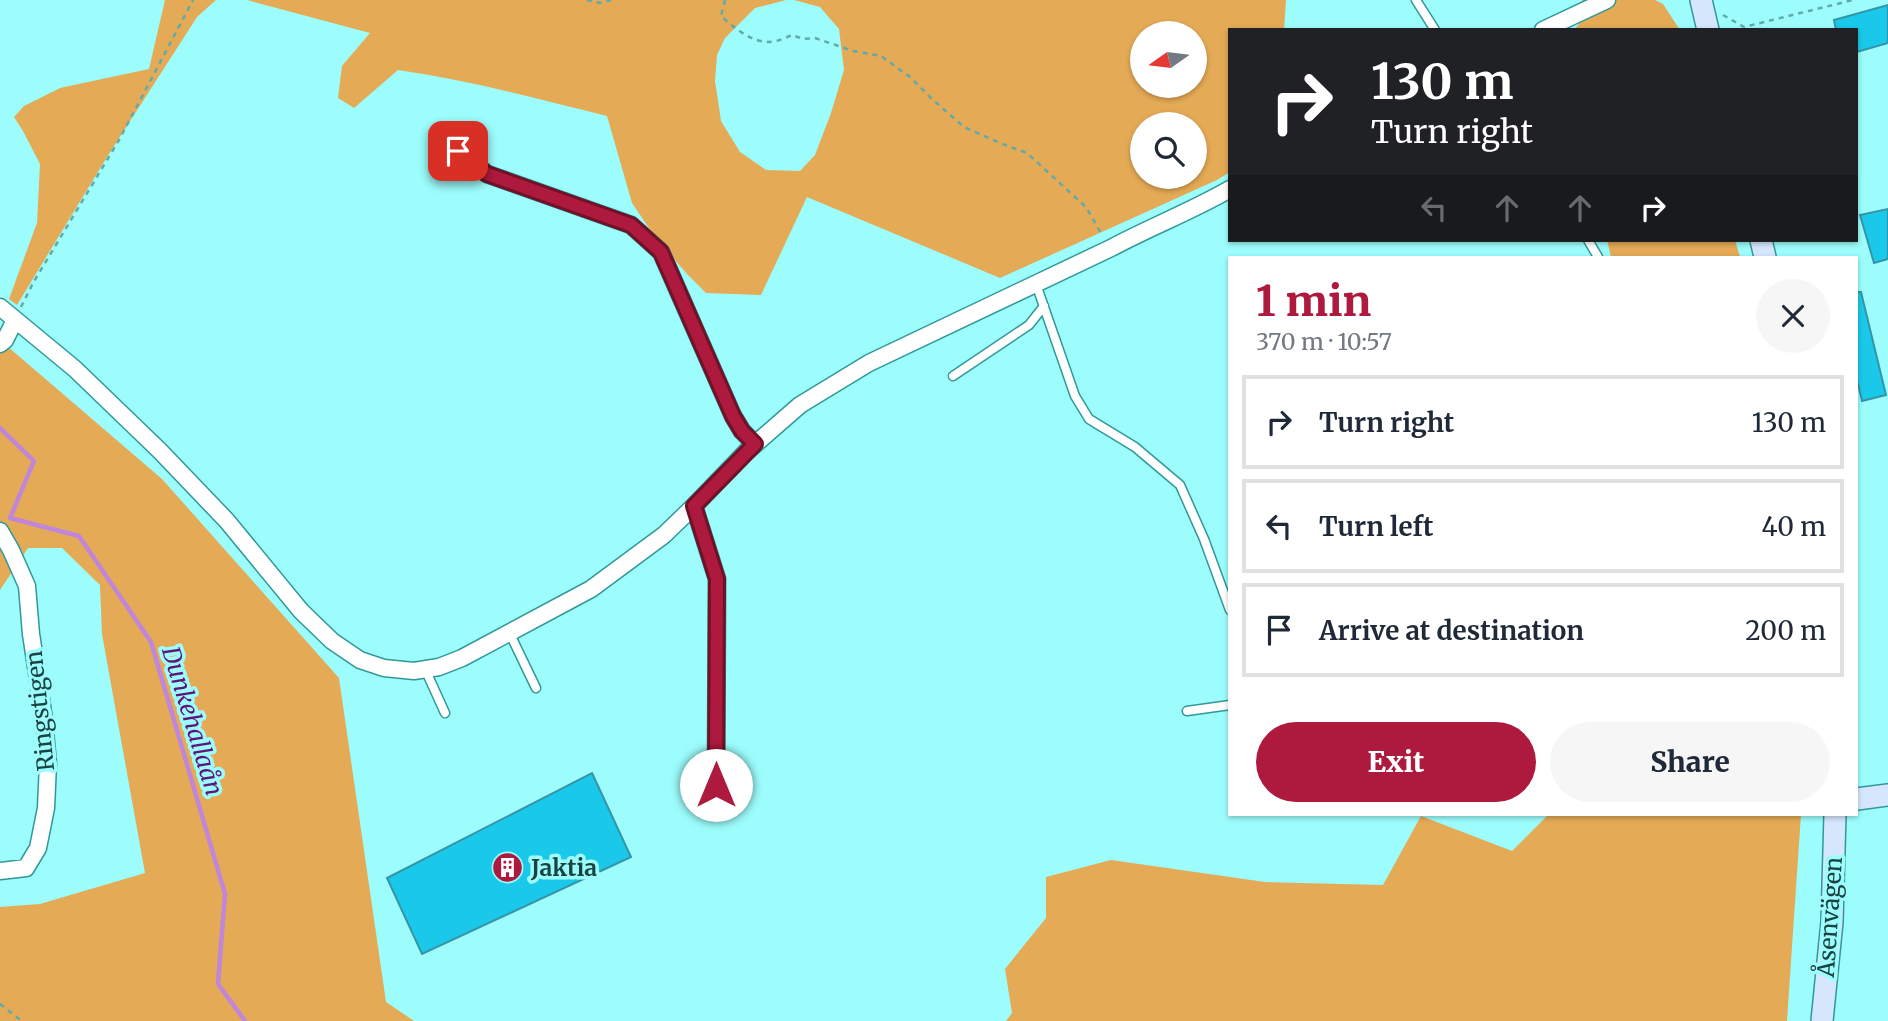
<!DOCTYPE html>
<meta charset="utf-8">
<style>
:root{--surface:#fff;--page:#f6f6f7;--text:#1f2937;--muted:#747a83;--line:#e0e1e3;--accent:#ae1a3e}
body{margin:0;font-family:Merriweather,serif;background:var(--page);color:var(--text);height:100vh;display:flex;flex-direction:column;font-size:26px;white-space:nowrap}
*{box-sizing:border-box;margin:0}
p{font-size:23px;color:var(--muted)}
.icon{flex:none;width:38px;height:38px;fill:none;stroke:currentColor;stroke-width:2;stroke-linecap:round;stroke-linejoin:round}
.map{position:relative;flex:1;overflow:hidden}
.sheet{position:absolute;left:1228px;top:256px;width:630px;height:560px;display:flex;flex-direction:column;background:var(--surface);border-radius:0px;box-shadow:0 2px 5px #0004}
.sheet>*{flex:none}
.banner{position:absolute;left:1228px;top:28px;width:630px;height:214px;border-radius:0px;box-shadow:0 2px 5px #0004;background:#202124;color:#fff;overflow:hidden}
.needle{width:46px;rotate:256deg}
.buttons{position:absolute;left:1130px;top:21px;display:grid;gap:14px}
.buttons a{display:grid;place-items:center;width:77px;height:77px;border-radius:50%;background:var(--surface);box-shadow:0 2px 5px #0004;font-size:35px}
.pin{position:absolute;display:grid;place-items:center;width:60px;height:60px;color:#fff;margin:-30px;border-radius:14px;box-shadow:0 4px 10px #0006}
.me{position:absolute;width:77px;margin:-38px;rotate:0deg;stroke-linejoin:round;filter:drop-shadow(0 0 5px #0008)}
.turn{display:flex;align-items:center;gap:24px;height:147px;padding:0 28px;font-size:32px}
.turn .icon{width:91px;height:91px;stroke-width:2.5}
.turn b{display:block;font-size:49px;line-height:60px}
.lanes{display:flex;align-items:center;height:66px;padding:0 28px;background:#0003;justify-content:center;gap:35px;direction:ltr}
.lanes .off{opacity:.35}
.round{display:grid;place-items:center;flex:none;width:74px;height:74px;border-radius:37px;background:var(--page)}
.summary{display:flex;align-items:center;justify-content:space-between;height:119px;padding:0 28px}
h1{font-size:42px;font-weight:800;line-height:52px;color:var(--accent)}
.button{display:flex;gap:14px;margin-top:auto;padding:14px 28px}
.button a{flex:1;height:80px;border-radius:42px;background:var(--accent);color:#fff;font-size:28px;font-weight:800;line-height:80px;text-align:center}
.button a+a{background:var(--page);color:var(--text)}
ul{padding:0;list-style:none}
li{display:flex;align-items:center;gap:21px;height:94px;margin:0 14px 10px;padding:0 14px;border:4px solid var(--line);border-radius:0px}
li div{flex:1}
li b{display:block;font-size:26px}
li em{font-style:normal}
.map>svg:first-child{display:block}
.green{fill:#e4aa55;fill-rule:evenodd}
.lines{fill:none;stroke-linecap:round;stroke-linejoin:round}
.stream{stroke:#bf86d9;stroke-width:4.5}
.building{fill:#1ac9e9;stroke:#3694a9;stroke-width:2}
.lane-casing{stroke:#319898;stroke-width:11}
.street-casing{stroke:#319898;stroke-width:19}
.secondary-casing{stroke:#319898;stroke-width:24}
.path{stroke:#62aaaa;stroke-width:2.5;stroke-dasharray:5 5;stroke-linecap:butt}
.lane{stroke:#fff;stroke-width:8}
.street{stroke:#fff;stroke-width:16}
.secondary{stroke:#d6e7fd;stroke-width:21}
.route-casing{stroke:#711128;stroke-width:18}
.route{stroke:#ae1a3e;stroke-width:12}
.labels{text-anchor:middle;stroke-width:7;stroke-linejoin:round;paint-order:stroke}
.street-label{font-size:23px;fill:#194343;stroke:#9cfdfc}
.poi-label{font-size:23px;font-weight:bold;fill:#194343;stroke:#9cfdfc;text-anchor:start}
.water-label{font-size:24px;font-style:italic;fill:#5f1479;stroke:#9cfdfc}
</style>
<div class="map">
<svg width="1888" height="1021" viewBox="0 0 1888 1021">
<rect width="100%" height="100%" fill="#9cfdfc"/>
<!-- green -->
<path class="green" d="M165,0H216L197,17L107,157L17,305L9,299L37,223L40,164L23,131L14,117L24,106L60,88L149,69Z
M247,0H786L755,8L725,38L717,55L715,81L721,121L740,152L766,170L800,171L815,155L831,113L844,70L839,29L820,7L794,0H1286L1284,30H1230V172L1217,180L1000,278L807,197L761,295L706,293L687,274L655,237L632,203L607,116C538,99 469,80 398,70L354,108L338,98L342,66L370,33ZM1143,33H1195V86H1143ZM1143,124H1195V177H1143Z
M1582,0H1655L1663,4L1680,30H1574L1582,20Z
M1607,240H1735L1740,257H1611Z
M0,340L162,479L339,678L386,1002L414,1021H0V907L40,904L145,873L102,634L100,585L62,548H28L0,590Z
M1549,814H1801L1787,1021H1006L1012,1013L1005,969L1046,918V877L1111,860L1265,882L1383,885L1421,816L1512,851Z"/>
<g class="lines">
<!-- stream -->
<path class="stream" d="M0,428L34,461L10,518L79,536L151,642L225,894L218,984L245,1021"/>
</g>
<!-- building -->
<path class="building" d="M1888,5V43L1857,52V30H1836L1834,20Z
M1888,209V259L1874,263L1860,215Z
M1857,292H1861L1886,395L1862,401L1857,380Z
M592,773L631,857L422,954L387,878Z"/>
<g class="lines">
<defs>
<path id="lane" d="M1416,0L1435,30
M1588,240L1598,257
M1036,284L1075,396L1089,419L1135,447L1180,485L1204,539L1230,610
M953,376L1029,325L1044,306
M510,634L536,688
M425,669L445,713
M1187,711L1230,705"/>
<path id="street" d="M1543,30L1607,0
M458,151L487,174L631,225L661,252L733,416L742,431L755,444
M0,307L75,369L160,451L227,521L301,611L332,641L360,660L384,668L414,671L439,667L462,658L591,589L664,535L694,506L746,452L800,405L869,363L1111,248C1150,227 1192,211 1230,189
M0,344L5,340L15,320
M694,506L717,579L716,785
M0,531L11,550L27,586L31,634L44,719L48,764L46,808L38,848L26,868L0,871"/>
<path id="secondary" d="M1701,0L1708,30
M1761,240L1765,257
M1857,799L1888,795
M1822,1021L1832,922L1835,814"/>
</defs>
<!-- lane casing -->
<use href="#lane" class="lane-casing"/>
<!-- street casing -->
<use href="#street" class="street-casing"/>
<!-- secondary casing -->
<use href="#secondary" class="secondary-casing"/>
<!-- path -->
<path class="path" d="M587,0L600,3L611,0
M725,0L721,16C736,29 755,46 776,41C781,40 787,37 792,35L803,39L815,38L853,51L881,56L910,77L932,99L964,127L1000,143L1027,153L1086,207L1102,235
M1723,15L1744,27L1853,0
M21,307L33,283L119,140L193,0
M0,1004L22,1021"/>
<!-- lane -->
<use href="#lane" class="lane"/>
<!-- street -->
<use href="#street" class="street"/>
<!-- secondary -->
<use href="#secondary" class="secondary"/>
</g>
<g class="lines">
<defs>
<path id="route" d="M458,151L487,174L631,225L661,252L733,416L742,431L755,444L694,506L717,579L716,785"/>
</defs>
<!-- route casing -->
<use href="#route" class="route-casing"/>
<!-- route -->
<use href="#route" class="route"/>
</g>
<!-- icons -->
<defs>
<symbol id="building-disc" viewBox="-11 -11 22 22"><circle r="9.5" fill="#ae1a3e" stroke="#9cfdfc"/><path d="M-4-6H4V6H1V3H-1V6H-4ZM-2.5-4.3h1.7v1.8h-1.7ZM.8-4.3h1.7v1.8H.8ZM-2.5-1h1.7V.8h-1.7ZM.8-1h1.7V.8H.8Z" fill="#fff"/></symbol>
</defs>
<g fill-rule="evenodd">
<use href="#building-disc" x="490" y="850" width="35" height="35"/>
</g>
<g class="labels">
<!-- street labels -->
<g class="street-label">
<text transform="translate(40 711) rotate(-96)" y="8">Ringstigen</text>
<text transform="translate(1830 917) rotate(-86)" y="8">Åsenvägen</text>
</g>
<!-- poi labels -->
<g class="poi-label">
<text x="531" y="876">Jaktia</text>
</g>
<!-- water labels -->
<g class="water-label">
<text transform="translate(192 721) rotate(73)" y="8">Dunkehallaån</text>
</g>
</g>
</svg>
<div class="buttons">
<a><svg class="needle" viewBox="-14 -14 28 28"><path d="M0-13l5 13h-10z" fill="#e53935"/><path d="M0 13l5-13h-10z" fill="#747a83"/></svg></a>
<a><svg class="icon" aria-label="search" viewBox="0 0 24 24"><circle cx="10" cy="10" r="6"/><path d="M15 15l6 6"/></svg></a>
</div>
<div class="pin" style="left:458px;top:151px;background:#d93025"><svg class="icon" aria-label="arrive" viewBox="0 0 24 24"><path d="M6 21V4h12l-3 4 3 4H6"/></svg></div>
<svg class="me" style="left:716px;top:785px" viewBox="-20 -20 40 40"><circle r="19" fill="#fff"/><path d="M0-13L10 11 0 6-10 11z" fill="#ae1a3e"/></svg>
<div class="banner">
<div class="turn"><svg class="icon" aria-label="right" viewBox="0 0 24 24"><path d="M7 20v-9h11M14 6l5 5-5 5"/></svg><div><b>130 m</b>Turn right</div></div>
<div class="lanes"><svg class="icon off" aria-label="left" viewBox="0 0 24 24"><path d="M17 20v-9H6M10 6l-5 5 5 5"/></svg><svg class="icon off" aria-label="ahead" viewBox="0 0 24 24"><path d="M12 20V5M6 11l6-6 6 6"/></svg><svg class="icon off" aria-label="ahead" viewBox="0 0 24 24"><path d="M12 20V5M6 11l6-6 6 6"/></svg><svg class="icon" aria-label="right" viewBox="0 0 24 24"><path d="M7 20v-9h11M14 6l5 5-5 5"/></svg></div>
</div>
<section class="sheet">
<div class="summary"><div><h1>1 min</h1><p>370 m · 10:57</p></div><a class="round"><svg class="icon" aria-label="close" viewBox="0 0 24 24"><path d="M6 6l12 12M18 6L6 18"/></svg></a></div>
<ul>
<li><svg class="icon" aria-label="right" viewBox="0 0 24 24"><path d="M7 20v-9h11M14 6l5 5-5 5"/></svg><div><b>Turn right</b></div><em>130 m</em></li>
<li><svg class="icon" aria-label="left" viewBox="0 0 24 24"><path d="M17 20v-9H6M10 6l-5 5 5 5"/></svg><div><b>Turn left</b></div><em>40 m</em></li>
<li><svg class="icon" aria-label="arrive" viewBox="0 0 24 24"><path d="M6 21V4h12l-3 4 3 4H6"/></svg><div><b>Arrive at destination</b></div><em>200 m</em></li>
</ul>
<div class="button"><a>Exit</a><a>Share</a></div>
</section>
</div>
